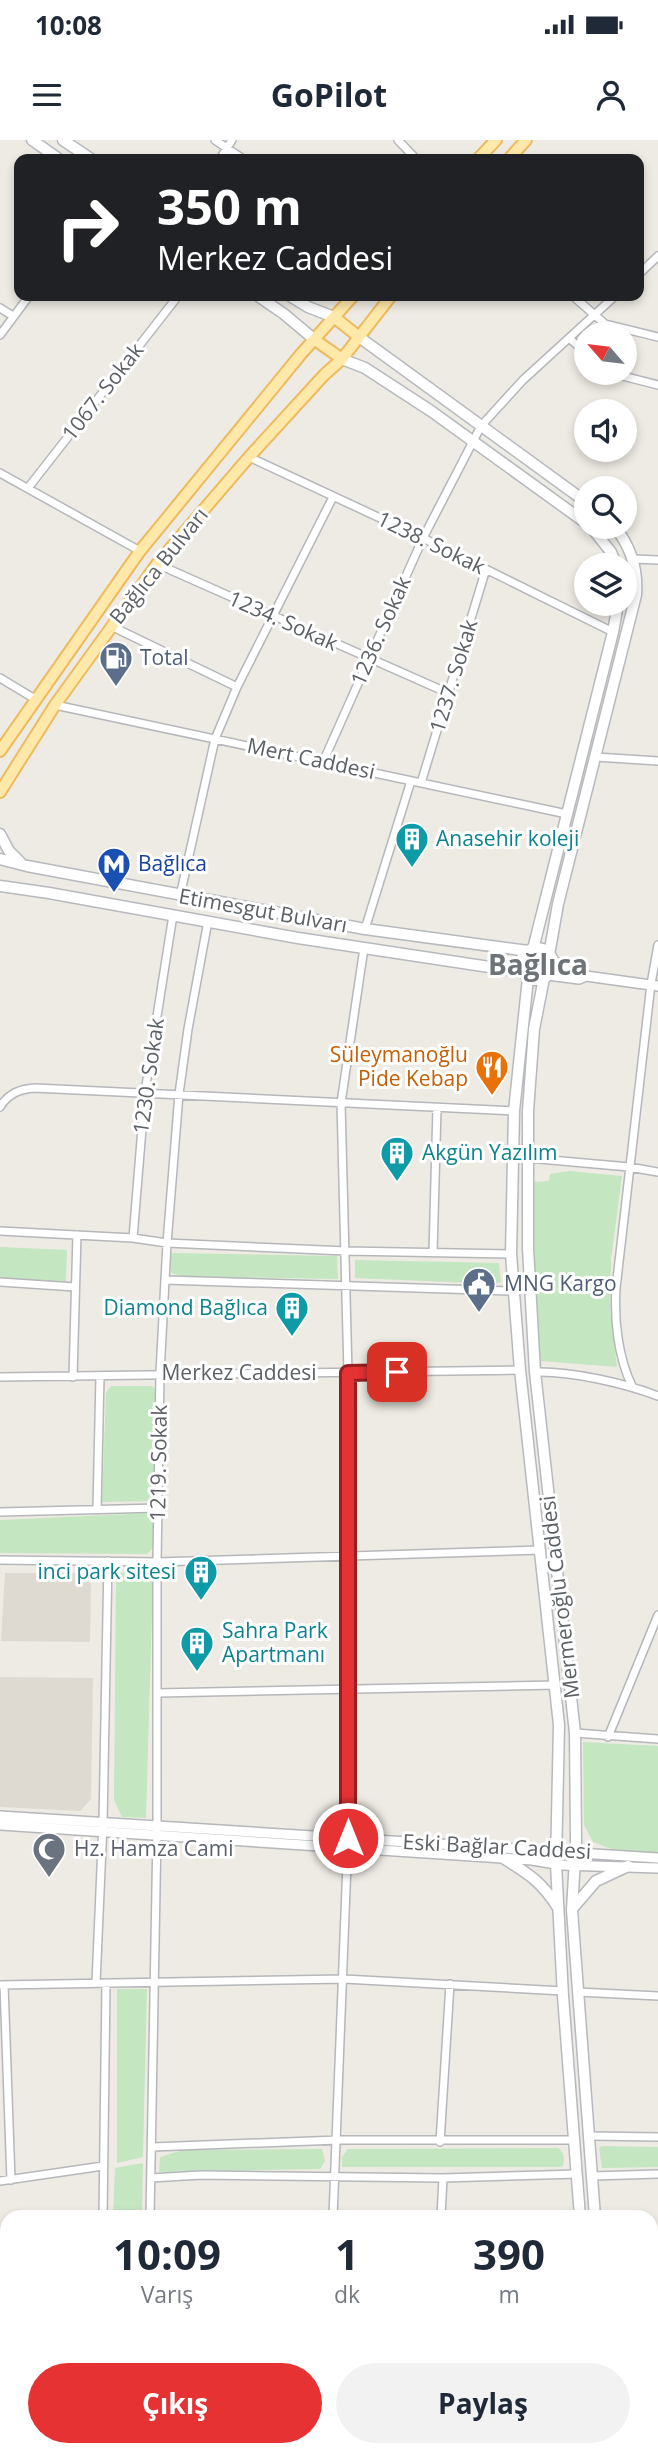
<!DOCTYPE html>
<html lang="tr">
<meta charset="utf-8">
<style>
:root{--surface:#fff;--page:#f2f2f3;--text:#1f2937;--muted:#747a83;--accent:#e63233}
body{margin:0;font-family:"Open Sans",sans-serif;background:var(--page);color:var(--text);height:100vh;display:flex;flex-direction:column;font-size:26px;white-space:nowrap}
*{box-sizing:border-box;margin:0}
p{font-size:23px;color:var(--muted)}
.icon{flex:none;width:38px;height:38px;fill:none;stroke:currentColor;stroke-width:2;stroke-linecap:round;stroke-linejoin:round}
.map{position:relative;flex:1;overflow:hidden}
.side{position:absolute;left:0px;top:2070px;width:658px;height:247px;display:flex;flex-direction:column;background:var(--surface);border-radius:21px 21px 0 0;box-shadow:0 4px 10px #0003}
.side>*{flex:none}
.top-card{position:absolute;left:14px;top:14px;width:630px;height:147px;border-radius:14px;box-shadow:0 4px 10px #0003;background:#202124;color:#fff;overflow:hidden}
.needle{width:46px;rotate:298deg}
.tools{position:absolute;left:574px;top:182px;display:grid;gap:14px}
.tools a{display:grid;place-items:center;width:63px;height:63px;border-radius:50%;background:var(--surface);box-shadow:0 4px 10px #0003;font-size:35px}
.pin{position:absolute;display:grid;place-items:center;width:60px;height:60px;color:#fff;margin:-30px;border-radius:14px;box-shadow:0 4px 10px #0006}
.me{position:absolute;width:77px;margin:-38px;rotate:0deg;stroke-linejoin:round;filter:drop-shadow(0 0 5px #0008)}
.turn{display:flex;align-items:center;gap:24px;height:147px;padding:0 28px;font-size:32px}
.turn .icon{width:91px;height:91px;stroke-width:2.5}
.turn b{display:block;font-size:49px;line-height:60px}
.eta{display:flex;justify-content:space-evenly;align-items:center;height:119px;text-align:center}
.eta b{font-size:42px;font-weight:700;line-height:49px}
.cta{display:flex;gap:14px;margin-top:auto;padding:14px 28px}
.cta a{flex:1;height:80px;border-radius:42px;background:var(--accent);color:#fff;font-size:28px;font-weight:700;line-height:80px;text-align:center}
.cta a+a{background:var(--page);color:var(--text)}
.status{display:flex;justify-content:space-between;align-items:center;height:49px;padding:0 35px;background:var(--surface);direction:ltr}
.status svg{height:19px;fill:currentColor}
header{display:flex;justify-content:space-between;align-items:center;height:91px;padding:0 28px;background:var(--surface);font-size:32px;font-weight:700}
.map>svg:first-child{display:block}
.education{fill:#dedad2}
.green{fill:#c4e6c1}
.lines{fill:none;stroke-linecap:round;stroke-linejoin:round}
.minor-casing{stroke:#b5b7bb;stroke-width:10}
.tertiary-casing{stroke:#b5b7bb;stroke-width:12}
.secondary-casing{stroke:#b6b9be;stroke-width:13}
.primary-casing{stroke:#efba5d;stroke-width:14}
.minor{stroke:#fff;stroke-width:7}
.tertiary{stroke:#fff;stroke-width:9}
.secondary{stroke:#fff;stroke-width:10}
.primary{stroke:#fee9aa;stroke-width:10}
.route-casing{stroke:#962021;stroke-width:18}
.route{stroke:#e63233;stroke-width:12}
.labels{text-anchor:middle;stroke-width:6;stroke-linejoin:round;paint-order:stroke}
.street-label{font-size:21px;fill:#5c6165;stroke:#fff}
.service-label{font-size:21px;fill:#4e5e75;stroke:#fff;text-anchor:start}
.culture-label{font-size:21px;fill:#0d838f;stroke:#fff;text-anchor:start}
.transit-label{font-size:21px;fill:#164399;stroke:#fff;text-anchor:start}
.food-label{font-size:21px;fill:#c56008;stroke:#fff;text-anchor:end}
.worship-label{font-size:21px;fill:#5b616d;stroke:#fff;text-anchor:start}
.district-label{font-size:28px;font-weight:bold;fill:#6d7377;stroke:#fff}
</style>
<div class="status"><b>10:08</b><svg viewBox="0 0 49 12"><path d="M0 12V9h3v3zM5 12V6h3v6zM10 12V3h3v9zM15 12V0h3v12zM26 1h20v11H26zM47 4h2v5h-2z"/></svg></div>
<header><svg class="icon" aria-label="menu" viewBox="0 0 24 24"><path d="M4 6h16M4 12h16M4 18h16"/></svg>GoPilot<svg class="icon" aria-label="person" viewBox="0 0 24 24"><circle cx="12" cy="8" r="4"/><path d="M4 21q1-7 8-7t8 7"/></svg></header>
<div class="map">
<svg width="658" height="2316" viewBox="0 0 658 2316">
<rect width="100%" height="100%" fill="#eeebe4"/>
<!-- education -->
<path class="education" d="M5,1433H75L91,1444L90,1502L1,1501Z
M0,1537L93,1538L91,1659L80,1671L0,1667Z"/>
<!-- green -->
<path class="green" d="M569,1031L622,1036L611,1120L610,1169L617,1227L541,1221L537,1187L532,1042L549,1041L550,1034Z
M0,1107L67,1110L66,1142L0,1138Z
M170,1113L337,1116L338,1139L181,1136L171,1133Z
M355,1120L499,1123L501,1142L495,1144L355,1138Z
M111,1246H152L157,1251L153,1361L102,1362L106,1253Z
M153,1373V1408L147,1414L0,1413V1380Z
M140,1427L153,1436L146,1678L122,1677L114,1660L116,1435Z
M583,1602L658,1606V1713L614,1710L593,1702L584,1685Z
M117,1849H147L143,2017L117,2023Z
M602,2006L658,2007V2027L602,2028L599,2008Z
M558,2008C564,2012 565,2019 563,2026L560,2027H342V2017L348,2009Z
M322,2009L325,2021L320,2029L159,2032L160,2017L183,2010Z
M143,2023L142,2077H113L115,2028Z"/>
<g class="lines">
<defs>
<path id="minor" d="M215,0L243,19
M398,0L416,19
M220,19L232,0
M639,134L658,116
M573,156L605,184L658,197
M0,168L13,176
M0,195L29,156
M569,198L586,213
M611,233L658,245
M249,317L423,398L613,492
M0,333L140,411
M28,348L178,156
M633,419L658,420
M157,424L448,553
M111,486L237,547
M0,538L35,559
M55,565L567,674
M596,617L658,621
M323,622L423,398L481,286L523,240L615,156
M421,643L486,429
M180,756L215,599L237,547L333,357
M365,789L411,641
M0,967C8,954 19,949 35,948L514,971
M528,1018L629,1027L658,1032
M0,1091L133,1098L167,1103L346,1111L511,1114
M133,1098L145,952L173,775
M433,1113L437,968
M165,1140L513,1151
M0,1142L75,1147
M535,1232C571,1231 624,1243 658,1256
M0,1237L520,1230
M73,1237L77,1095
M632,1246C618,1217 614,1180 616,1148L651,844L658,805
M97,1369L100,1236
M0,1372L158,1368
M0,1420L157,1422L540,1410
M158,1553L556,1545
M575,1593L658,1599
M608,1597L658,1475
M96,1843L103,1683L108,1421
M0,1845L344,1839L563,1851
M4,1845L11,2040
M578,1852L658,1856
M590,1996L658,1997
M440,2002L450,1844
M152,2007L338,2000H574
M593,2036L658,2034
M151,2038L201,2035L443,2038L577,2034
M0,2041L103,2026
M103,2077L106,1843
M150,2077L157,1693V1422L160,1233L167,1103L179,954L188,889L208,781
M333,2077L348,1698V1233L341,963L364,808
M441,2077L443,2038
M0,2167H7
M651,2181L658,2175
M105,2310L106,2316
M407,2310L412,2316
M147,2316V2310
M234,2316L241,2310
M485,2316L492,2310"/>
<path id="tertiary" d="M552,821L581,830L586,836
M548,835L579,839L586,836L658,846
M0,1676L658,1718
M0,1685L532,1720L562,1725L658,1728"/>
<path id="secondary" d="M32,0L59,19
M63,0L91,19
M258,156L284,174L315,200
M290,156L308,167L334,177
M359,197L586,362
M342,219L365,228L431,271L586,383
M591,387L611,412L616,425
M0,694L9,711L20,722
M0,719L27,726L365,789L528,811
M0,746L49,753L298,798L522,832
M521 824a16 16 0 1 1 32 0a16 16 0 1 1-32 0Z
M533,809L613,492L618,464
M549,815L558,764L636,455C638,429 631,407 615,387
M528,838L514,971L511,1114L520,1230L559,1585L556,1724L563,1856L580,2077
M544,838L534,889L528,971V1108L535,1232L575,1593L576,1701L572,1770L595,2077
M503,1718C528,1733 543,1743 558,1768
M572,1769L596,1741L628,1726
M597,2310L598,2316
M611,2310V2316"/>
<path id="primary" d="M478,19L496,0
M509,19L526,0
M334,177L359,197
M315,200L342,219
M0,611L140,411L301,214L353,156
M0,652L55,565L157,424L249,317L324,235L342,219L391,156"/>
</defs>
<!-- minor casing -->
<use href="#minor" class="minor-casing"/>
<!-- tertiary casing -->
<use href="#tertiary" class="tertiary-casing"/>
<!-- secondary casing -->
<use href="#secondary" class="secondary-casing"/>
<!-- primary casing -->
<use href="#primary" class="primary-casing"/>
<!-- minor -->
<use href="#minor" class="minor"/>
<!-- tertiary -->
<use href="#tertiary" class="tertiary"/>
<!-- secondary -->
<use href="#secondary" class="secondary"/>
<!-- primary -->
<use href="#primary" class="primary"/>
</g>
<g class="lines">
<defs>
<path id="route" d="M348,1698V1233L397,1232"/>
</defs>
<!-- route casing -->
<use href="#route" class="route-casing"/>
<!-- route -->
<use href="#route" class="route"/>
</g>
<!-- icons -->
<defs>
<symbol id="fuel-pin" viewBox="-11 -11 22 30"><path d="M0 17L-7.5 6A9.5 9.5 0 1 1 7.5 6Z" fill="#5c6f8a" stroke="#fff"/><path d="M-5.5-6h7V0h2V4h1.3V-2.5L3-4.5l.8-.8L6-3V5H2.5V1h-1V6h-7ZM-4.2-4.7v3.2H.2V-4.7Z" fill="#fff"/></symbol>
<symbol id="building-pin" viewBox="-11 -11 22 30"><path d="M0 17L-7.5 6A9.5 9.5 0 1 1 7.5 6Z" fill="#0f9aa8" stroke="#fff"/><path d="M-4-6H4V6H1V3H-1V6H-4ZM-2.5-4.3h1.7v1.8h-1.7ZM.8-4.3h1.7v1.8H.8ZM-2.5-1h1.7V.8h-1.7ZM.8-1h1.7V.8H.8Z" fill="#fff"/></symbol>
<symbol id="metro-pin" viewBox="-11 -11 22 30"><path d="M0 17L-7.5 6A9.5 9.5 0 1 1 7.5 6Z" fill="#1a4fb4" stroke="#fff"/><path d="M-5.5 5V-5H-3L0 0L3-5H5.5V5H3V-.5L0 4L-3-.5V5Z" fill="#fff"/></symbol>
<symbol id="restaurant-pin" viewBox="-11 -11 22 30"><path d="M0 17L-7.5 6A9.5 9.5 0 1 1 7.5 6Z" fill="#e8710a" stroke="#fff"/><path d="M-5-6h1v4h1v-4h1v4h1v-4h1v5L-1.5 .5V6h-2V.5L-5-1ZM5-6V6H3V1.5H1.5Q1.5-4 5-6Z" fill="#fff"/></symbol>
<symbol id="civic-pin" viewBox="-11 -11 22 30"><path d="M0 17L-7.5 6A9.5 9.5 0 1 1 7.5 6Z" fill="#5c6f8a" stroke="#fff"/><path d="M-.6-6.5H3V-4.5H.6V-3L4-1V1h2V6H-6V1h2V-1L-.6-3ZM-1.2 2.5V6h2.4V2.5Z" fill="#fff"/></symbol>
<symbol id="mosque-pin" viewBox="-11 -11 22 30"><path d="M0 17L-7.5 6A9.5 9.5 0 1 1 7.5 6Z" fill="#6b7280" stroke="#fff"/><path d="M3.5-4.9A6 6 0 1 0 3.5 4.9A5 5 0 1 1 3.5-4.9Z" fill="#fff"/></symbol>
</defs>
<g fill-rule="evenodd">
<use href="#fuel-pin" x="97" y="499" width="38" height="52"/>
<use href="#building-pin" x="393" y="680" width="38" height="52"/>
<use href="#metro-pin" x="95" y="705" width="38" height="52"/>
<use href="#restaurant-pin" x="473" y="908" width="38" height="52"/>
<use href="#building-pin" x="378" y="994" width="38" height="52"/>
<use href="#civic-pin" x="460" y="1125" width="38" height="52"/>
<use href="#building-pin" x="273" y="1149" width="38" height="52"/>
<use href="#building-pin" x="182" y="1413" width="38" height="52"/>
<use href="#building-pin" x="178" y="1484" width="38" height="52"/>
<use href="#mosque-pin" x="30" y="1690" width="38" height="52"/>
</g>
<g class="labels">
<!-- street labels -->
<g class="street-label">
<text transform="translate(103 252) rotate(-52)" y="7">1067. Sokak</text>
<text transform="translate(431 403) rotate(26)" y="7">1238. Sokak</text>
<text transform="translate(159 426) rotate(-51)" y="7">Bağlıca Bulvarı</text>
<text transform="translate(283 481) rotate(24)" y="7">1234. Sokak</text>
<text transform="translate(381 491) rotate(-66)" y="7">1236. Sokak</text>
<text transform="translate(454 536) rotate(-73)" y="7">1237. Sokak</text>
<text transform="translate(311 619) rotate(12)" y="7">Mert Caddesi</text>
<text transform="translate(263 771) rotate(10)" y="7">Etimesgut Bulvarı</text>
<text transform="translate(149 936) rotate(-82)" y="7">1230. Sokak</text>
<text x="239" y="1240">Merkez Caddesi</text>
<text transform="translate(159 1323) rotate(-89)" y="7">1219. Sokak</text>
<text transform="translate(560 1457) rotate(-97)" y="7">Mermeroğlu Caddesi</text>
<text transform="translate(497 1707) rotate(3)" y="7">Eski Bağlar Caddesi</text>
</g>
<!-- service labels -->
<g class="service-label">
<text x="140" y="525">Total</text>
<text x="504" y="1151">MNG Kargo</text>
</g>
<!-- culture labels -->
<g class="culture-label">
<text x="436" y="706">Anasehir koleji</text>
<text x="422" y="1020">Akgün Yazılım</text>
<text x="268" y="1175" text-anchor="end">Diamond Bağlıca</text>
<text x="176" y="1439" text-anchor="end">inci park sitesi</text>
<text x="222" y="1498">Sahra Park<tspan x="222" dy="24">Apartmanı</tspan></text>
</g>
<!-- transit labels -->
<g class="transit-label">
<text x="138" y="731">Bağlıca</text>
</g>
<!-- food labels -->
<g class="food-label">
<text x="468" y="922">Süleymanoğlu<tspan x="468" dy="24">Pide Kebap</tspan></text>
</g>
<!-- worship labels -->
<g class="worship-label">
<text x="74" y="1716">Hz. Hamza Cami</text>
</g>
<!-- district labels -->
<g class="district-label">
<text x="538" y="835">Bağlıca</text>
</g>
</g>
</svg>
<div class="tools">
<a><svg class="needle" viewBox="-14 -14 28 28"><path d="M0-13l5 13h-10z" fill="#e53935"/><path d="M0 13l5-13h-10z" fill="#747a83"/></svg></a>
<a><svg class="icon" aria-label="sound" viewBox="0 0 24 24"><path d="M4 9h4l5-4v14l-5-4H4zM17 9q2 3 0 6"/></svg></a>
<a><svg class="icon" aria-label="search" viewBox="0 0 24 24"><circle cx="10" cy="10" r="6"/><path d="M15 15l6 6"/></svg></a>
<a><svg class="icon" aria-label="layers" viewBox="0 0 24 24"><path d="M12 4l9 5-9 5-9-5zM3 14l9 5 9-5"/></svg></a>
</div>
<div class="pin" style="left:397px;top:1232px;background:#d93025"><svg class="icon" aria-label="arrive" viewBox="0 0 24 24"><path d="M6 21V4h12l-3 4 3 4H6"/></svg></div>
<svg class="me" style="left:348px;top:1698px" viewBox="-20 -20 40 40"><circle r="17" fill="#e63233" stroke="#fff" stroke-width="3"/><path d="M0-11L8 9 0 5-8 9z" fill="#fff"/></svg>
<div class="top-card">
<div class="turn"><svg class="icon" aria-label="right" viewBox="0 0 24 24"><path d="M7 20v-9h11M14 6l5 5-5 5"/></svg><div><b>350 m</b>Merkez Caddesi</div></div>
</div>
<section class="side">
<div class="eta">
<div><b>10:09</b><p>Varış</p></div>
<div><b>1</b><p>dk</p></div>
<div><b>390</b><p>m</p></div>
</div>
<div class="cta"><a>Çıkış</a><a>Paylaş</a></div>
</section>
</div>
